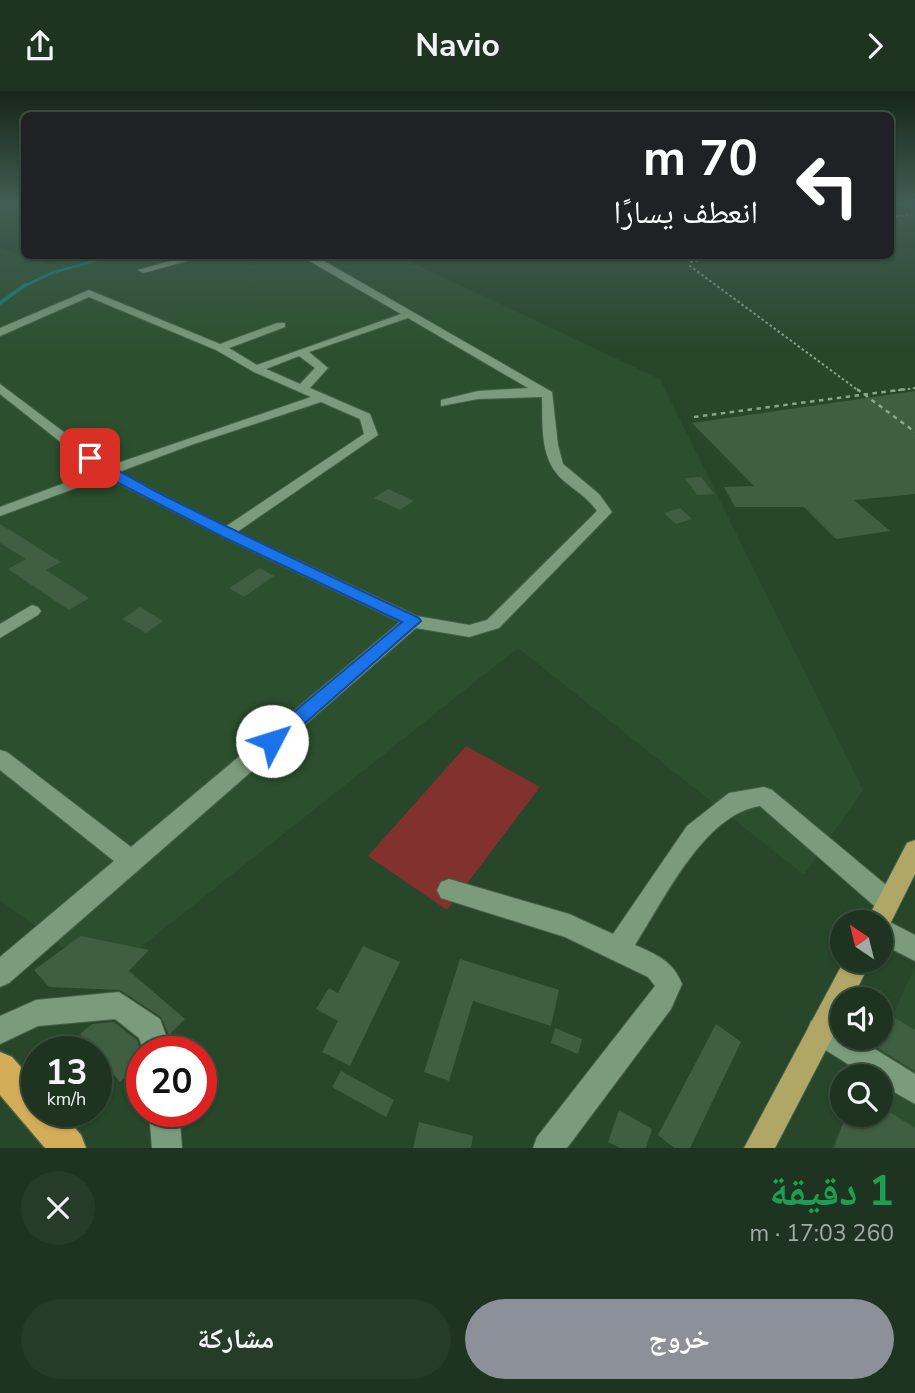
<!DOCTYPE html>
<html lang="ar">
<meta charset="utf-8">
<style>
:root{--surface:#1e3420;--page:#263c29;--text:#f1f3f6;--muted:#a1aaa5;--line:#3c4f3e;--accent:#8c9099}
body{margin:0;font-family:"Nunito Sans","Noto Naskh Arabic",sans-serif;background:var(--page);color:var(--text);direction:rtl;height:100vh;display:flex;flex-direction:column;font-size:26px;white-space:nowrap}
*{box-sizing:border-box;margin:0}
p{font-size:23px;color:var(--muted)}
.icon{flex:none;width:38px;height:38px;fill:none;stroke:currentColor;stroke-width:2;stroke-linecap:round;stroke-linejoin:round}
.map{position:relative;height:1057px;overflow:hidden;direction:ltr}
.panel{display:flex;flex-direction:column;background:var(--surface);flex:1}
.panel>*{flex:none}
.guide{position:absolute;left:21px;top:21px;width:873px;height:147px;border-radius:10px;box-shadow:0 2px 5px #0004,0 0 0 2px var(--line);direction:rtl;background:#202124;color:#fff;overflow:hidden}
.needle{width:46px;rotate:325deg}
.buttons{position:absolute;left:830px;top:819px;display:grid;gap:14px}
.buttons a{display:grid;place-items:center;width:63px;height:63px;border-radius:50%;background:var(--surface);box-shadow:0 2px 5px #0004,0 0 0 2px var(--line);font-size:35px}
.speed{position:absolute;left:21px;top:945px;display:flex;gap:14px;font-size:35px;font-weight:700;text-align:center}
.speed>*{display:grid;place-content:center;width:91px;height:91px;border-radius:50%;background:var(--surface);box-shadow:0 2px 5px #0004,0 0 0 2px var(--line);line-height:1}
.speed small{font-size:18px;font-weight:400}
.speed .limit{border:10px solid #d22;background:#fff;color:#111}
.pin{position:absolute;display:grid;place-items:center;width:60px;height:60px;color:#fff;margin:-30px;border-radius:14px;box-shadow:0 4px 10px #0006}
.me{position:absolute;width:77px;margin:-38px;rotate:50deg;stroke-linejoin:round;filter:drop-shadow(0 0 5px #0008)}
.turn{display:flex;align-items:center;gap:24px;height:147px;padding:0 21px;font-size:32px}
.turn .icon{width:91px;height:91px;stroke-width:2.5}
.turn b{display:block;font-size:49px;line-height:60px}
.round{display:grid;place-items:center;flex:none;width:74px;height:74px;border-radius:37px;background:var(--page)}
.head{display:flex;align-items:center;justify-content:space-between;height:119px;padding:0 21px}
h1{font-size:42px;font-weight:700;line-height:52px;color:#1e9e55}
.cta{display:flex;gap:14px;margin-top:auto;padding:14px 21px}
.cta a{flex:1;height:80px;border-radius:42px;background:var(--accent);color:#fff;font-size:28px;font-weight:700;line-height:80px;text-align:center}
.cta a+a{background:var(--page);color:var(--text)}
header{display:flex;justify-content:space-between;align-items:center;height:91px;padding:0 21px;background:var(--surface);font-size:32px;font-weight:700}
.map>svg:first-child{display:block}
.built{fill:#2c502e}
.green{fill:#81312e}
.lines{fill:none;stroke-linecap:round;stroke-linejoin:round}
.stream-far1{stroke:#10808a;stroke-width:2.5}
.stream{stroke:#10808a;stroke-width:3.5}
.building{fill:#405e41}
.minor-casing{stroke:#466149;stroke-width:2}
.major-casing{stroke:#466149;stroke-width:2}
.highway-casing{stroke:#466149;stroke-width:3}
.path-far1{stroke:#8ca48d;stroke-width:2;stroke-dasharray:2.5 2.5;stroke-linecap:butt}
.path{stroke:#8ca48d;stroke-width:2.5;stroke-dasharray:4.5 4.5;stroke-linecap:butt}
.minor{fill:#7b9c7c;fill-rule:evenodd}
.major{fill:#b0a666;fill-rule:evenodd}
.highway{fill:#d3ad57;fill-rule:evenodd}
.route{fill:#1a73e8;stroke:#114b97;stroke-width:2}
</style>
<header><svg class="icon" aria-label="forward" viewBox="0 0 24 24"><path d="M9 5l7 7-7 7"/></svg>Navio<svg class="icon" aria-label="share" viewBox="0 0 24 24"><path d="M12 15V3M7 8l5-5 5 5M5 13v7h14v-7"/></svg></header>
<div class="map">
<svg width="915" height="1057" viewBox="0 0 915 1057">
<rect width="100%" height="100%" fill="#28462a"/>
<!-- built -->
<path class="built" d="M0,112H24V133L0,138Z
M0,157L48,173L97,164L398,165L660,288L863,699L804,784L518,557L103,886L0,809Z
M915,876V1057H831L847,1024H880V985H865Z"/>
<!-- green -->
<path class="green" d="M466,655L540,696L447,819L368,765Z"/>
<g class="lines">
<!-- stream-far1 -->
<path class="stream-far1" d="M22,196L54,181L116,164"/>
<!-- stream -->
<path class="stream" d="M0,212L25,194"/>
</g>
<!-- building -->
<path class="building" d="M915,300V403L854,409L890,440L836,448L804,416H735L724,396L754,395L692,332Z
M701,386L714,403L697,404L685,387Z
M388,398L414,410L400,419L374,407Z
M680,417L692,428L676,433L664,422Z
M0,433L61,471L46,479L89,507L69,519L8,478L26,468L0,452Z
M260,477L274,485L244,506L229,497Z
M140,516L163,530L146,542L122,528Z
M81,845L149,859L129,880L185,928L169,944L161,926L120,899L49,896L34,879Z
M363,855L400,871L350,975L322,961L338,930L316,918L329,897L338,902Z
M460,868L559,899L551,935L473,910L449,990L424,981Z
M880,918L915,939V980L862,947H880Z
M114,931L137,949L142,962V970L120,991L80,943L92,933Z
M716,933L741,951L690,1057H674L658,1044Z
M555,937L582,948L578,963L551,952Z
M341,980L394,1009L386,1026L332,996Z
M880,1015L915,1037V1057H834L846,1024H880Z
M619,1019L652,1038L646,1057H620L608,1051Z
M419,1031L473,1045L471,1057H413Z"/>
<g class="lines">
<defs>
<path id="minor" d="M192,164H209L143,182L138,179Z
M299,164H312L324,170L552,301L558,354L563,373L599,403L612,421L499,537L469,546L416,537L9,892L0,896V866L114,770L0,679V659L7,661L131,756L400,531L221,445L106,386L0,425V416L97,380L0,303V293L109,375L311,306L254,281L216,259L89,206L0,245V237L89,199L220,253L277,232H285V236L229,257L257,274L401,223ZM408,227L528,297L478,300L441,309V315L478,308L542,306C543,335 539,369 564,390C576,400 588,407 597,420L487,529L469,534L417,525L237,441L378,344L370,323L310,297L328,277L309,261ZM299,265L315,277L300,293L266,278ZM321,311L360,328L364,343L225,436L119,381L191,354Z
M32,514L38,516L41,520L38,524L0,547V533Z
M764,696L772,699L897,803L900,811L897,819L888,822L879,819L760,715C704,723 664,809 635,854C657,864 673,870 682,893L671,918L567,1057H533L537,1046L655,895L648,886L565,846L441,807L437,799L441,791L449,788L569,823L613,843L687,735L729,702Z
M880,826L915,844V870L880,852V831H870Z
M119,901L160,928L172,961H144L139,947L115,928L38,935L0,953V925L36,909Z
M821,926L842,937V947H857L915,983V1013L880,993V985H867L811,950L807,940L811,930Z
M149,1020H179L182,1057H152Z"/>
<path id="major" d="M915,749V783L887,839L880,842V831H866L907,752Z
M844,870H871L852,908H842V928L775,1057H744Z"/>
<path id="highway" d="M0,961L12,966L37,994V1020H60L81,1044L86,1057H45L0,1004Z"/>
</defs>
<!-- minor casing -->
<use href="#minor" class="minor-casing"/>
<!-- major casing -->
<use href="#major" class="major-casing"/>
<!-- highway casing -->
<use href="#highway" class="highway-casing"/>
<!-- path-far1 -->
<path class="path-far1" d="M891,126L915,123
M722,164L691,171L690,175L859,300
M893,300L915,297"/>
<!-- path -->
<path class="path" d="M857,298L915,341
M694,326L906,298"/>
<!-- minor -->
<use href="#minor" class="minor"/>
<!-- major -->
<use href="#major" class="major"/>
<!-- highway -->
<use href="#highway" class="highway"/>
</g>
<!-- sky -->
<linearGradient id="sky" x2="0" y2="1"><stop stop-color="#162617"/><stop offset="0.43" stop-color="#425d55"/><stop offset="1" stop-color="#425d55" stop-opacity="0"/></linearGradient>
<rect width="915" height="260" fill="url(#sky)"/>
<!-- route -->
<path class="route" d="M85,364C92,363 143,394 155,400C242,444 330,485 419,527L421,530L279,655H265L263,650L265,645L402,531L221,445L103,384L85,370Z"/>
</svg>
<div class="buttons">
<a><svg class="needle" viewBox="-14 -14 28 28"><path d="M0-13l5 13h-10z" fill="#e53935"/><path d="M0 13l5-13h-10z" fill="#a1aaa5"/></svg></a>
<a><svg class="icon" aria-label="sound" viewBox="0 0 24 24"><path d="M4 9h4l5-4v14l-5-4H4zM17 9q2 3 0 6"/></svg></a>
<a><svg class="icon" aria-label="search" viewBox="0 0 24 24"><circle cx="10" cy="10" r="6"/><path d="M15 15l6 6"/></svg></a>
</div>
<div class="speed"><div>13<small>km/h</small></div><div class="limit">20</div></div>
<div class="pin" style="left:90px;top:367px;background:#d93025"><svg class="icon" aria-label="arrive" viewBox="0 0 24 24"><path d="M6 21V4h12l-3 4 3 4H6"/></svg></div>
<svg class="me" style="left:272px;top:650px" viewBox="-20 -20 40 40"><circle r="19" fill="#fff"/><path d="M0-13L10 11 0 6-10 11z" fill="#1a73e8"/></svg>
<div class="guide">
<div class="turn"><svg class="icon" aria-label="left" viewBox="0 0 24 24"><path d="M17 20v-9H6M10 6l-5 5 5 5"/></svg><div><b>70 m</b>انعطف يسارًا</div></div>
</div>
</div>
<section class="panel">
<div class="head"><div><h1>1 دقيقة</h1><p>260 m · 17:03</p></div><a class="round"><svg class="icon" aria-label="close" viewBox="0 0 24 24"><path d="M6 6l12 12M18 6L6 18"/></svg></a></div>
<div class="cta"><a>خروج</a><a>مشاركة</a></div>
</section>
